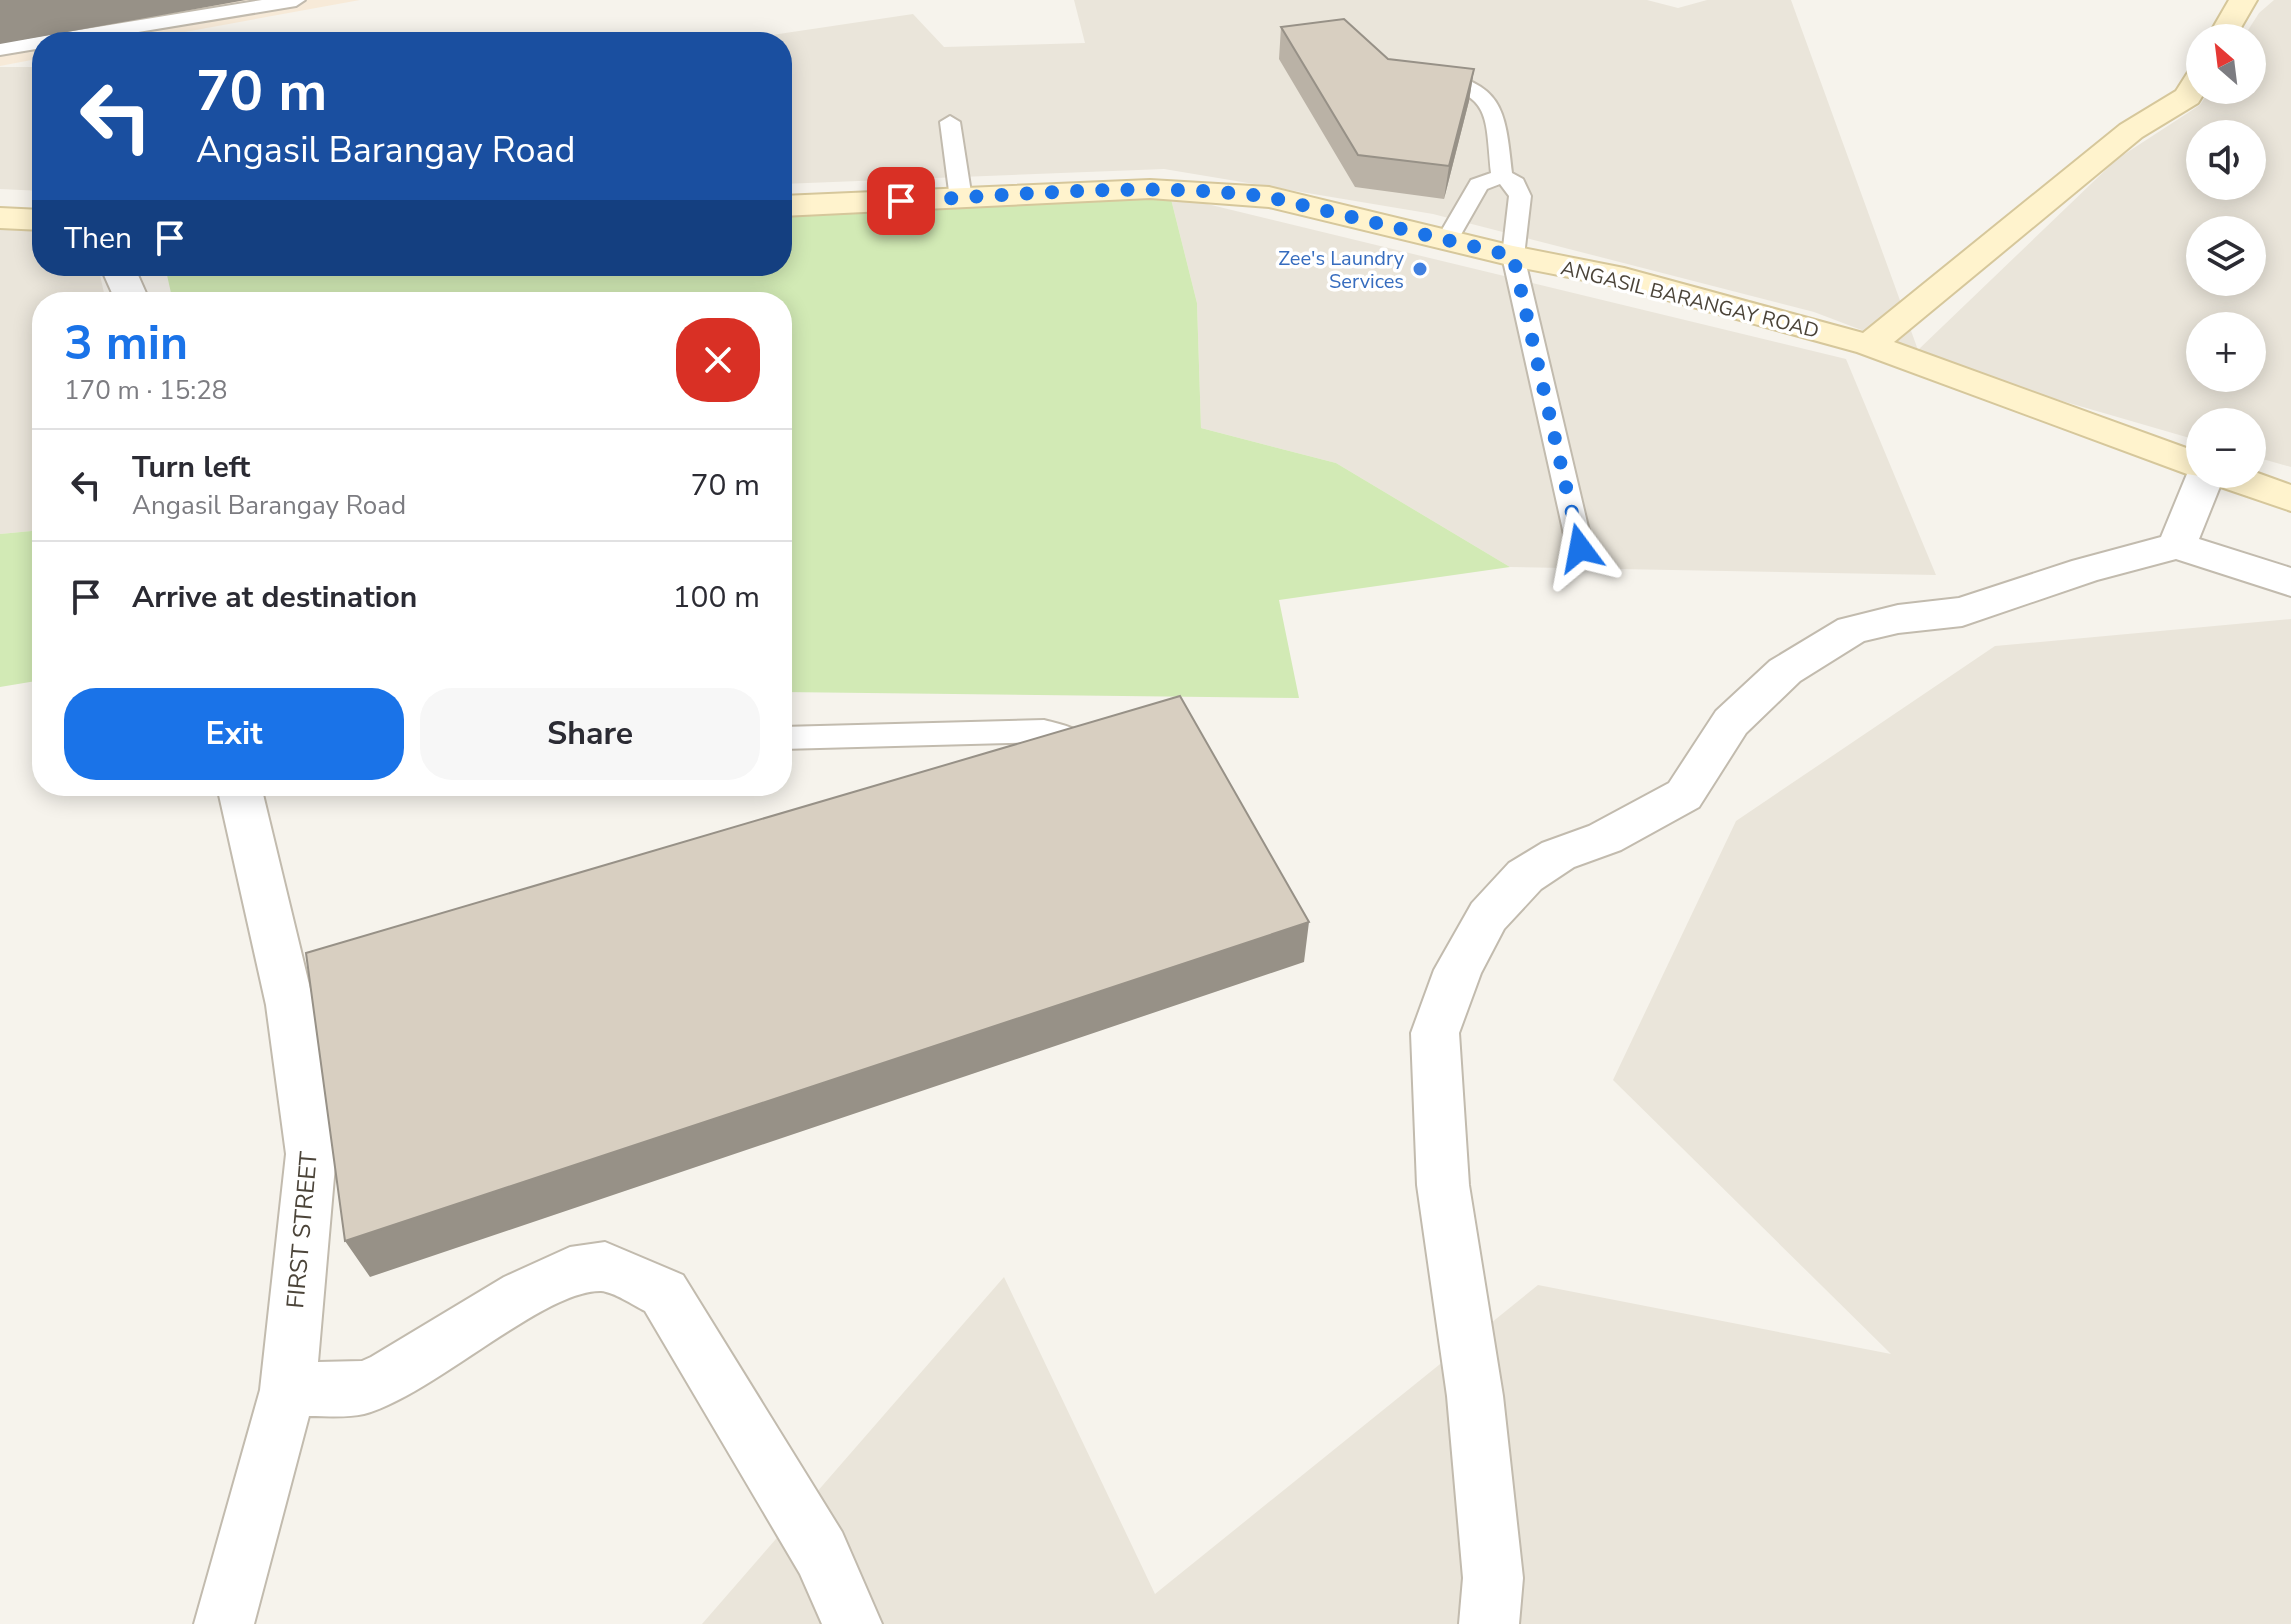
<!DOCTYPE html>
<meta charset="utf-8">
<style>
:root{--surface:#fff;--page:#f7f7f7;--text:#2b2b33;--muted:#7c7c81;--line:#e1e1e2;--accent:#1a73e8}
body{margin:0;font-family:"Nunito Sans",sans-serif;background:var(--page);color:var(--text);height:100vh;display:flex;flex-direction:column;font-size:30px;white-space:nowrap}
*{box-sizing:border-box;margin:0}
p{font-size:26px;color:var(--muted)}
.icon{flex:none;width:44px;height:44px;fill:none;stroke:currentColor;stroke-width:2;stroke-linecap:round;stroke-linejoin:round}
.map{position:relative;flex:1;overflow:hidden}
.details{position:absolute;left:32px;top:292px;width:760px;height:504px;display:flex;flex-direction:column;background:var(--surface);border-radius:32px;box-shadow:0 4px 20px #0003}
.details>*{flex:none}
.guide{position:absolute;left:32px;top:32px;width:760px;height:244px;border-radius:32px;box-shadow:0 4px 20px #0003;background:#1a4fa0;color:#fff;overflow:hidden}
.needle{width:52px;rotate:332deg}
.buttons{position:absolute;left:2186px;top:24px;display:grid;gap:16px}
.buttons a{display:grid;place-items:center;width:80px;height:80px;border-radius:50%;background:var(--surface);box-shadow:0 4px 20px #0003;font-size:40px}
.pin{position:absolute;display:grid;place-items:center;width:68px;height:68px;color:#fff;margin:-34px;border-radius:16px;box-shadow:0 4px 12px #0006}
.me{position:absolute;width:88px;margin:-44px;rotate:347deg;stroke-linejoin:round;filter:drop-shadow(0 0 6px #0008)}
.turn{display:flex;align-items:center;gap:28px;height:168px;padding:0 32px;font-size:36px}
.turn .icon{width:104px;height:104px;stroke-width:2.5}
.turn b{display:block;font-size:56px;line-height:68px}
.then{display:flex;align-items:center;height:76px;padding:0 32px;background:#0003;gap:16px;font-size:30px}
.round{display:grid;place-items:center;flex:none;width:84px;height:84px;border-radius:32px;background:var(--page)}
.head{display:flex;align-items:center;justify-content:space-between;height:136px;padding:0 32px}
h1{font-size:48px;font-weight:700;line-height:60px;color:var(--accent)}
.primary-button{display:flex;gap:16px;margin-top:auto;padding:16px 32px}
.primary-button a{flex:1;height:92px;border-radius:32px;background:var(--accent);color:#fff;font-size:32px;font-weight:700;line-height:92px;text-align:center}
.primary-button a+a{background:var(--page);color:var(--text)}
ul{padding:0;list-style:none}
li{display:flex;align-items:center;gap:24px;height:112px;padding:0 32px;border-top:2px solid var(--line)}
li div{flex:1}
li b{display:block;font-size:30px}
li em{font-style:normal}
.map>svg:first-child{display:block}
.residential{fill:#eae5da;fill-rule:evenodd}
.commercial{fill:#f7ead8}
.green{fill:#d2eab5}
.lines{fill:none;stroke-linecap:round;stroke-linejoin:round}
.lane-casing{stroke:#c2bbae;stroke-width:4}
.street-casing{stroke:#c2bbae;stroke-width:4}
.secondary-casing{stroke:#d6c79b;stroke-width:4}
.lane{fill:#fff;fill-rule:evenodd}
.street{fill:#fff;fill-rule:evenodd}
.secondary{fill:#fff3cd;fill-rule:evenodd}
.wall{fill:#bab2a6}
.shaded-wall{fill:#979187}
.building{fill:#d8cfc1;stroke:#979187;stroke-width:2}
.route{stroke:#1a73e8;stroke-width:14;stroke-dasharray:0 25.2}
.shop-dot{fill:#3f7fe0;stroke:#fff;stroke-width:3}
.labels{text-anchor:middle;stroke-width:7;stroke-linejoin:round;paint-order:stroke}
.far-shop-label{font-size:20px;fill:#366cbe;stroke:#fff;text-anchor:end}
.far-street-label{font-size:20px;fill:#4b4439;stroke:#fff}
.street-label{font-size:24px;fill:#4b4439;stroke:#fff}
</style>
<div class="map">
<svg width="2291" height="1624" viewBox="0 0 2291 1624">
<rect width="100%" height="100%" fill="#f6f3ec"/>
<!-- residential -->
<path class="residential" d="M1074,0H1647L1678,8L1707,0H1791L1918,350L2117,159L2200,105L2210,90H2252V38H2243L2259,13L2274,0H2291V467L2252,456V422H2200V441L2045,396L1917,351L1814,312L1433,214L1164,169L782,184V42H726L913,14L944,47L1085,43ZM2200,134H2252V186H2200ZM2200,230H2252V282H2200ZM2200,326H2252V378H2200Z
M0,67H42V191L0,189Z
M1170,195L1846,359L1936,575L1510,567L1336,463L1201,428L1197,303Z
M0,229L42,232V266H98L106,302H42V530L0,534Z
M2291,619V1624H702L1004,1277L1155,1594L1538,1285L1891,1354L1613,1080L1736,821L1995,646Z"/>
<!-- commercial -->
<path class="commercial" d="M0,0H360L130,42H42V58L0,66Z"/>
<!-- green -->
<path class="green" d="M1170,195L1197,303L1201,428L1336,463L1510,567L1279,600L1299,698L782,692V302H173L165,266H782V217Z
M42,530V680L0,687V534Z"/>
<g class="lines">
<defs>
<path id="lane" d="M262,0H305L296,6L78,42H42V48L0,55V43Z
M1432,70C1503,84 1505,107 1512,173L1523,179L1531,196L1524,256L1593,548L1589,554H1571L1567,548L1502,256L1509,196L1500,184L1487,189L1455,245H1439L1436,240L1471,180L1491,173C1485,110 1491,97 1425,80L1422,76L1425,72Z
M950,116L960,122L972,199L961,206L950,199L940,122Z
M1044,720C1063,725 1084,728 1095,747L1090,755L1080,758L1044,742L782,749V727Z"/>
<path id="street" d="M100,266H134L150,302H116Z
M2200,464V474H2225L2199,539L2291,568V596L2176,559L2097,580L1962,626L1898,633L1864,641L1800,681L1746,733L1699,807L1621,850L1574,867L1541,889L1504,929L1481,973L1459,1033L1469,1185L1503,1396L1523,1578L1519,1624H1459L1463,1578L1447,1396L1417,1185L1411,1033L1434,970L1472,903L1509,863L1542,843L1589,826L1669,783L1716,711L1770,661L1838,620L1898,605L1959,598L2072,561L2161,537L2187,474L2193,465Z
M217,786H261L314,1005L336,1154L318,1362L362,1361L371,1357L504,1277L570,1247L605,1242L683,1275L842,1532L882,1624H822L800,1574L645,1311C633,1305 614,1292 601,1291C543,1290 432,1396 364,1414C347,1418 326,1416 309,1416L254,1624H194L260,1390L286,1154L266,1005Z"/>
<path id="secondary" d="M2229,0H2257L2235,38H2207Z
M2200,66V90H2206L2198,103L2142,137L1894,342L2200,453V474L2252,471L2291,485V511L2209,483L2205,477L2187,474L1857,352L1620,287L1513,266L1269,207L1150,198L782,216V196L1150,180L1269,187L1513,246L1624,268L1863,333L2120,125L2176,91L2190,69Z
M0,208L42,210V230L0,228Z"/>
</defs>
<!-- lane casing -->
<use href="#lane" class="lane-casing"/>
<!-- street casing -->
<use href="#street" class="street-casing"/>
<!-- secondary casing -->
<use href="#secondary" class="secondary-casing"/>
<!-- lane -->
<use href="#lane" class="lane"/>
<!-- street -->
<use href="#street" class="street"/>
<!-- secondary -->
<use href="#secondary" class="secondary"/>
</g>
<!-- wall -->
<path class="wall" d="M1281,27L1388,59L1474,69L1469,101L1444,199L1355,187L1279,59Z"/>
<!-- shaded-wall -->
<path class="shaded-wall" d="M0,0H246L0,44Z
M1474,69L1469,101L1444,199L1449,166Z
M1309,922L1304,962L370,1277L345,1241Z"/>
<!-- building -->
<path class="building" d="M1344,19L1388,59L1474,69L1449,166L1358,155L1281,27Z
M1180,696L1309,922L345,1241L306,953Z"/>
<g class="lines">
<!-- route -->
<path class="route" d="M901,201C1023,195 1148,181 1269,197L1513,256L1580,548"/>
</g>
<!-- markers -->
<circle class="shop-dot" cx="1420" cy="269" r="8"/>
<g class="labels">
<!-- far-shop labels -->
<g class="far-shop-label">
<text x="1404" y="265">Zee's Laundry<tspan x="1404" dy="23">Services</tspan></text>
</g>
<!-- far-street labels -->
<g class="far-street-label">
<text transform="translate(1690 299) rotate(14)" y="7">ANGASIL BARANGAY ROAD</text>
</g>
<!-- street labels -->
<g class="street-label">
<text transform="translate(302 1230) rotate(-85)" y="8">FIRST STREET</text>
</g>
</g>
</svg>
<div class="buttons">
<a><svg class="needle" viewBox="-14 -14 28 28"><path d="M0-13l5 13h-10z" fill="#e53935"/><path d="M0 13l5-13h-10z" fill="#7c7c81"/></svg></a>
<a><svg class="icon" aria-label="sound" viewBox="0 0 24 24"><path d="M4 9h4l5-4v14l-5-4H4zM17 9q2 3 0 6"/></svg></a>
<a><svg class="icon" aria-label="layers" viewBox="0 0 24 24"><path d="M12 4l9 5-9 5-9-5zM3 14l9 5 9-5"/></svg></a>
<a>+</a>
<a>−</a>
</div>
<div class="pin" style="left:901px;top:201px;background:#d93025"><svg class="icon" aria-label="arrive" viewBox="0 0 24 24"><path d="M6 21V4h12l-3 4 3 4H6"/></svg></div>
<svg class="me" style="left:1580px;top:548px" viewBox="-20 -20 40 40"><path d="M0-17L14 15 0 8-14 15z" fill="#1a73e8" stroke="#fff" stroke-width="4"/></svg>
<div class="guide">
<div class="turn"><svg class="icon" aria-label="left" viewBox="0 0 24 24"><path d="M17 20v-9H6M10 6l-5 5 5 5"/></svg><div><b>70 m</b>Angasil Barangay Road</div></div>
<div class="then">Then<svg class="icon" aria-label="arrive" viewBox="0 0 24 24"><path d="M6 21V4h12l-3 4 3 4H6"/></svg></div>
</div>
<section class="details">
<div class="head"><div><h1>3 min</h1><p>170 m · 15:28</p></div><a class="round" style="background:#d93025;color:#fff"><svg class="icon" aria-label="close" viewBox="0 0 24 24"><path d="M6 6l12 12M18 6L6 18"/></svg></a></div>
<ul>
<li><svg class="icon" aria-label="left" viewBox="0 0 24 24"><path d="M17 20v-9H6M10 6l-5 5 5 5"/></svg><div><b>Turn left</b><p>Angasil Barangay Road</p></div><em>70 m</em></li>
<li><svg class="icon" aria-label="arrive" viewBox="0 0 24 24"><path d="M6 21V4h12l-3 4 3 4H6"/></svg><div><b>Arrive at destination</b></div><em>100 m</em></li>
</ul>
<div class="primary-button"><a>Exit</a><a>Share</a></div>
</section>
</div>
